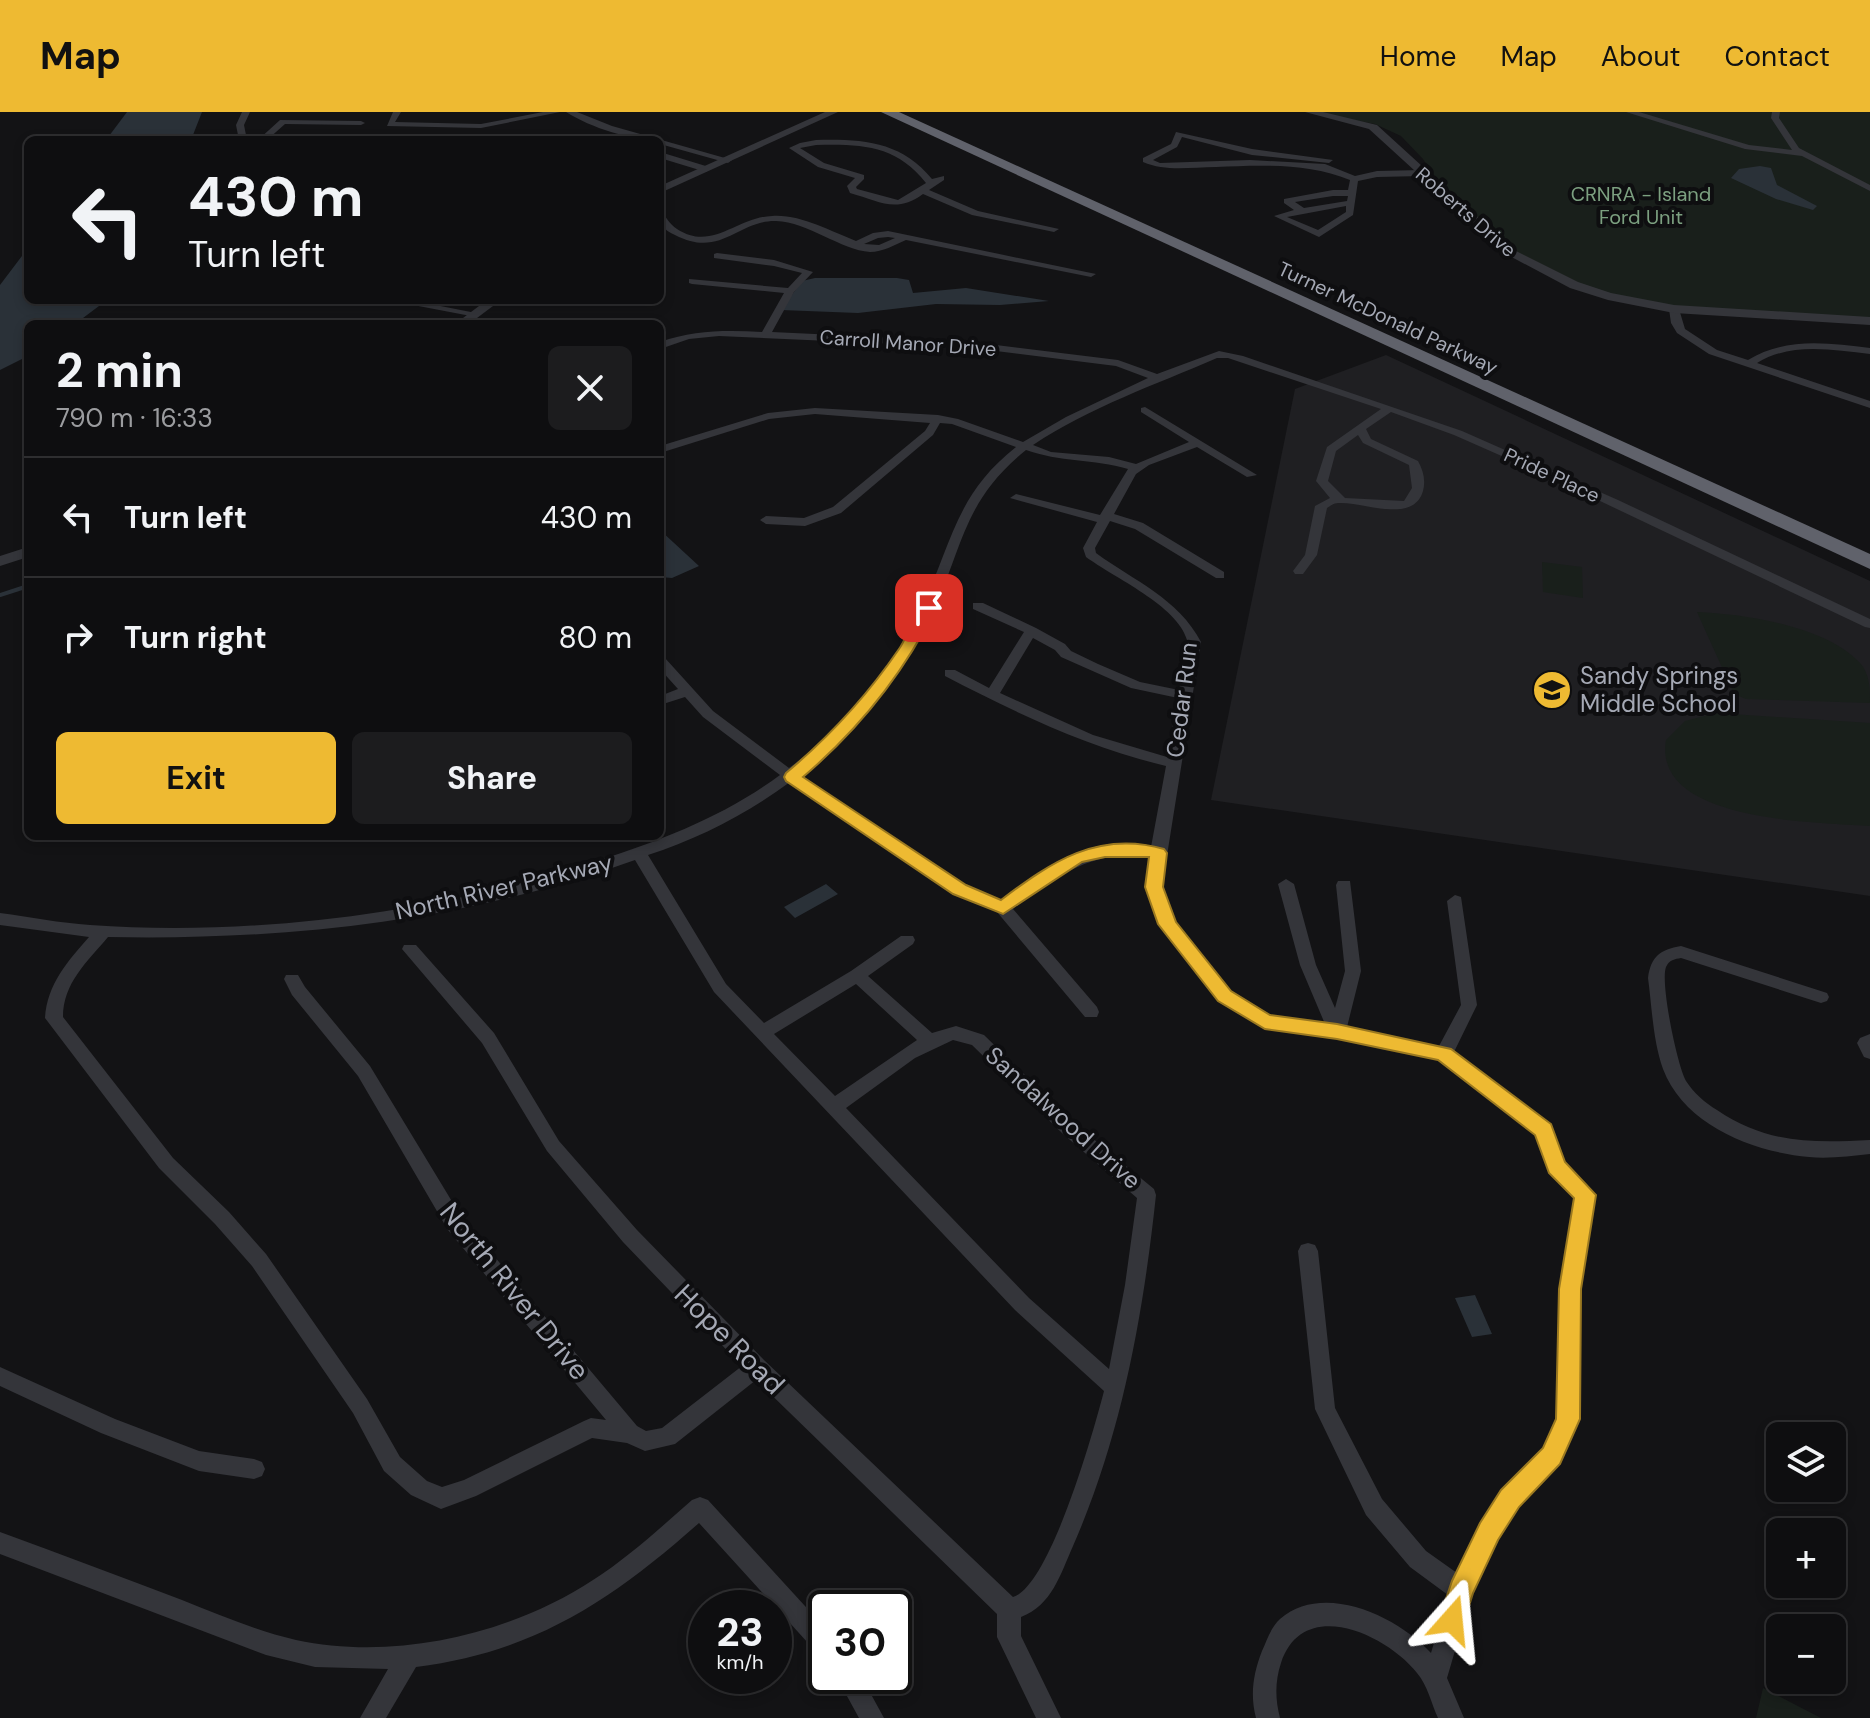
<!DOCTYPE html>
<meta charset="utf-8">
<style>
:root{--surface:#0e0e10;--page:#1c1c1e;--text:#f1f3f6;--muted:#9b9c9f;--line:#2e2e30;--accent:#eeba32}
body{margin:0;font-family:"DM Sans",sans-serif;background:var(--page);color:var(--text);height:100vh;display:flex;flex-direction:column;font-size:30px;white-space:nowrap}
*{box-sizing:border-box;margin:0}
p{font-size:26px;color:var(--muted)}
.icon{flex:none;width:44px;height:44px;fill:none;stroke:currentColor;stroke-width:2;stroke-linecap:round;stroke-linejoin:round}
.map{position:relative;flex:1;overflow:hidden}
.sheet{position:absolute;left:24px;top:208px;width:640px;height:520px;display:flex;flex-direction:column;background:var(--surface);border-radius:12px;box-shadow:0 4px 12px #0003,0 0 0 2px var(--line)}
.sheet>*{flex:none}
.guide{position:absolute;left:24px;top:24px;width:640px;height:168px;border-radius:12px;box-shadow:0 4px 12px #0003,0 0 0 2px var(--line);background:#0e0e10;color:var(--text);overflow:hidden}
.buttons{position:absolute;left:1766px;top:1310px;display:grid;gap:16px}
.buttons a{display:grid;place-items:center;width:80px;height:80px;border-radius:12px;background:var(--surface);box-shadow:0 4px 12px #0003,0 0 0 2px var(--line);font-size:40px}
.speed{position:absolute;left:688px;top:1478px;display:flex;gap:16px;font-size:40px;font-weight:700;text-align:center}
.speed>*{display:grid;place-content:center;width:104px;height:104px;border-radius:50%;background:var(--surface);box-shadow:0 4px 12px #0003,0 0 0 2px var(--line);line-height:1}
.speed small{font-size:20px;font-weight:400}
.speed .limit{border:4px solid #111;border-radius:12px;background:#fff;color:#111}
.pin{position:absolute;display:grid;place-items:center;width:68px;height:68px;color:#fff;margin:-34px;border-radius:16px;box-shadow:0 4px 12px #0006}
.me{position:absolute;width:88px;margin:-44px;rotate:18deg;stroke-linejoin:round;filter:drop-shadow(0 0 6px #0008)}
.turn{display:flex;align-items:center;gap:28px;height:168px;padding:0 32px;font-size:36px}
.turn .icon{width:104px;height:104px;stroke-width:2.5}
.turn b{display:block;font-size:56px;line-height:68px}
.round{display:grid;place-items:center;flex:none;width:84px;height:84px;border-radius:12px;background:var(--page)}
.overview{display:flex;align-items:center;justify-content:space-between;height:136px;padding:0 32px}
h1{font-size:48px;font-weight:700;line-height:60px}
.primary-button{display:flex;gap:16px;margin-top:auto;padding:16px 32px}
.primary-button a{flex:1;height:92px;border-radius:12px;background:var(--accent);color:#111;font-size:32px;font-weight:700;line-height:92px;text-align:center}
.primary-button a+a{background:var(--page);color:var(--text)}
ul{padding:0;list-style:none}
li{display:flex;align-items:center;gap:24px;height:120px;padding:0 32px;border-top:2px solid var(--line)}
li div{flex:1}
li b{display:block;font-size:30px}
li em{font-style:normal}
header{display:flex;align-items:center;gap:48px;box-sizing:border-box;height:112px;padding:0 40px;background:var(--accent);color:#111}
header strong{font-size:38px}
nav{display:flex;gap:44px;margin-inline-start:auto;font-size:28px}
.map>svg:first-child{display:block}
.built{fill:#1f1f22}
.green{fill:#191f1b}
.water{fill:#2a3138}
.lines{fill:none;stroke-linecap:round;stroke-linejoin:round}
.stream{stroke:#2a3138;stroke-width:4}
.minor{fill:#34353a;fill-rule:evenodd}
.tertiary{fill:#34353a;fill-rule:evenodd}
.motorway{fill:#60626b;fill-rule:evenodd}
.route{fill:#eeba32;stroke:#9b7920;stroke-width:2}
.labels{text-anchor:middle;stroke-width:8;stroke-linejoin:round;paint-order:stroke}
.far-park-label{font-size:20px;fill:#7ca080;stroke:#0e0e10}
.far-street-label{font-size:20px;fill:#a5a9b5;stroke:#0e0e10}
.poi-label{font-size:24px;fill:#a5a9b5;stroke:#0e0e10;text-anchor:start}
.street-label{font-size:24px;fill:#a5a9b5;stroke:#0e0e10}
.near-street-label{font-size:28px;fill:#a5a9b5;stroke:#0e0e10}
</style>
<header>
<strong>Map</strong>
<nav><a>Home</a><a>Map</a><a>About</a><a>Contact</a></nav>
</header>
<div class="map">
<svg width="1870" height="1606" viewBox="0 0 1870 1606">
<rect width="100%" height="100%" fill="#131315"/>
<!-- built -->
<path class="built" d="M1386,243L1870,469V784L1211,688L1295,277Z"/>
<!-- green -->
<path class="green" d="M1311,0H1870V209L1664,196L1591,178L1537,158L1446,83L1423,47L1401,24L1375,12Z
M1542,450L1582,455L1583,486L1543,480Z
M1697,500C1745,502 1826,514 1860,551C1870,562 1870,577 1870,591L1746,587L1734,582Z
M1716,601L1870,611V714C1820,710 1652,711 1666,628L1685,609Z
M1763,1576L1821,1606H1756Z"/>
<!-- water -->
<path class="water" d="M127,0H202L191,28H106Z
M1760,54L1771,56L1777,73L1817,94L1813,98L1776,87L1731,66L1739,57Z
M28,136V188H107L75,212H28V244L0,258V173Z
M815,166H897L909,168L913,181L966,176L1049,189L1000,193L936,192L858,201L781,198L802,169Z
M660,418L699,454L672,466L660,465Z
M826,772L838,782L795,806L784,795Z
M1475,1183L1492,1222L1472,1225L1455,1186Z"/>
<g class="lines">
<!-- stream -->
<path class="stream" d="M0,483L28,474"/>
<!-- minor -->
<path class="minor" d="M242,0H250L244,13L247,28H239L236,13Z
M393,0H401L395,10L481,12L543,0H560L481,16L387,14Z
M566,0H577L612,14L732,48L728,51L660,32V28C629,28 592,16 566,0Z
M1626,0H1639L1749,33L1792,38L1771,6L1772,0H1780L1779,6L1799,36L1870,73V79L1802,44L1745,37Z
M280,8L361,9L365,11L361,13L285,12L267,28H258Z
M1176,20L1252,37L1333,48L1329,51L1252,43L1182,25L1177,35L1153,48L1160,51L1250,48L1325,52L1355,64L1377,59L1422,58L1426,61L1422,64L1377,65L1358,69L1353,103L1319,125L1274,104L1294,98L1284,91V87L1333,78H1348L1350,68C1308,51 1261,53 1216,55C1191,55 1166,60 1143,50V46L1171,32ZM1333,84H1348L1347,89L1304,96L1295,90ZM1346,94V100L1318,118L1287,105Z
M816,28C862,27 901,29 932,67L944,64V68L929,78L978,99L1059,117L1054,120L972,103L923,82C896,102 879,89 850,81L847,74L855,66L818,55L789,36L800,31ZM816,33C862,32 896,33 926,71L898,88L857,77L856,75L864,67V63L824,51L800,36Z
M660,40L709,55L710,57L706,60L660,46Z
M660,99C666,104 669,112 677,117C712,140 737,105 772,104C800,102 830,119 856,129L873,121L888,119L1096,162L1091,165L906,128C894,133 883,140 870,140C841,138 808,110 776,109C738,108 721,147 675,123C663,118 660,112 660,99ZM888,125L895,126L879,133L864,132L878,126Z
M717,141L774,148L813,160L794,180L772,220L964,229L1118,248L1157,262L1219,239L1243,244L1462,319L1618,388L1870,507V516L1865,515L1558,369L1454,323L1391,300L1366,317L1371,327L1418,349C1423,358 1426,368 1423,379C1413,413 1363,389 1338,391C1334,391 1330,394 1327,396L1317,443L1303,462H1295L1293,459L1305,443L1315,394L1330,386L1316,369L1327,335L1381,297L1228,246H1217C1155,273 1090,295 1033,333L1051,340L1109,345L1136,352L1189,330L1141,300V296L1145,295L1257,363L1247,365L1197,335L1149,353L1136,362L1114,402L1143,411L1224,460V466H1216L1135,417L1110,409L1095,436L1096,441C1134,469 1178,486 1201,530L1162,775L1175,810L1230,880L1269,904L1325,912L1300,853L1278,772L1286,767L1294,772L1316,853L1335,896L1345,859L1336,773L1338,769H1350L1361,859L1347,915L1439,934L1461,893L1447,789L1455,783L1461,785L1477,893L1454,940L1549,1013L1564,1051L1594,1083L1580,1177L1579,1307L1560,1351L1518,1394L1497,1428L1472,1481L1447,1566L1464,1606H1438C1431,1591 1428,1574 1417,1561C1386,1522 1303,1484 1281,1551C1275,1569 1275,1587 1280,1606H1256C1250,1583 1253,1562 1262,1539C1267,1528 1271,1515 1280,1507C1324,1469 1398,1505 1431,1541L1448,1483L1410,1455L1366,1403L1315,1297L1298,1139L1301,1133L1308,1131L1315,1133L1318,1139L1335,1296L1382,1387L1426,1439L1457,1461L1481,1412L1502,1380L1544,1337L1557,1307L1560,1177L1575,1085L1549,1060L1535,1022L1439,948L1337,927L1265,916L1218,888L1160,812L1146,775L1150,745C1095,736 1054,765 1013,797L1097,895L1099,900L1097,905H1085L997,800L953,782L790,670C748,701 698,727 648,743L726,872L764,911L851,859L901,824H913L915,828L913,832L868,864L932,921L956,914L984,923L1074,1011L1154,1077L1156,1083C1143,1204 1122,1322 1073,1434C1060,1463 1052,1493 1021,1505V1524L1061,1606H1036L997,1525V1502L756,1268L675,1332L645,1339L627,1331L592,1326L476,1384L441,1397L411,1383L384,1359L353,1301L252,1154L215,1112L159,1056L45,906C47,872 68,849 89,825L0,813V801C30,805 60,811 90,813C257,825 441,800 600,748C663,728 726,703 780,663L703,605L685,585L660,593V584L678,577L660,557V545L665,546L713,599L789,656C846,614 891,561 921,497C952,432 955,383 1016,335L952,312L940,311L933,323L841,401L805,414L766,412L760,408L766,404L804,406L833,395L925,319L930,311L815,302L769,307L660,341V334L768,301L815,296L938,303L958,307L1023,330L1066,305L1148,266L1116,254L964,235L719,224L689,227L660,237V230C694,218 726,218 762,220L784,181L692,172L689,171V167L788,176L802,161L774,154L714,146V142ZM1358,323L1363,331L1409,353L1412,376L1404,389L1345,386L1328,369L1336,339ZM1026,338C1059,350 1094,347 1128,357L1100,403L1016,382L1010,386L1097,410L1083,436L1086,445C1113,465 1178,494 1187,528C1190,542 1181,564 1179,578L1140,570L1098,552L1071,539L1065,532L1036,516L983,491H973V497L1024,520L989,576L955,558H945V564C1016,601 1087,635 1166,654L1151,735C1092,725 1047,755 1001,789L965,774L799,663C857,620 902,565 933,499C964,433 963,389 1026,338ZM1033,526L1055,538L1061,545L1131,576L1178,586L1167,645L1093,623L1000,581ZM635,748L714,880L1015,1198L1104,1279C1094,1318 1050,1474 1013,1485L764,1248L637,1118L559,1029L494,921L416,833H404L402,837L482,931L547,1039L623,1130L742,1254L662,1316L646,1319L637,1314L462,1106L370,954L305,875L298,863H286L284,867L292,883L358,964L448,1118L606,1308L591,1306L584,1309L464,1368L442,1375L427,1369L400,1345L367,1287L266,1142L229,1100L173,1046L63,905C63,871 87,850 108,825C258,828 409,815 554,774C582,767 608,757 635,748ZM856,872L917,928L835,984L774,922ZM953,928L972,933L1062,1021L1137,1086L1125,1173L1109,1257L1029,1186L846,996L915,946Z
M387,188H410L481,202L476,205Z
M1674,194L1679,197L1685,217L1717,238L1748,248C1785,225 1828,231 1870,236V242C1832,238 1791,230 1757,251L1870,289V296L1709,242L1677,221L1671,211L1669,197Z
M1681,834L1827,881L1829,885L1827,889L1821,891L1681,846C1675,847 1669,848 1666,855C1660,870 1677,953 1686,969C1693,980 1705,991 1717,998C1767,1032 1813,1031 1870,1028V1042C1850,1044 1829,1047 1809,1045C1753,1040 1684,1013 1663,957C1653,929 1652,896 1648,866C1651,844 1660,838 1681,834Z
M1870,922V947L1864,945L1857,931L1860,926Z
M0,1255L115,1307L199,1339L254,1347L262,1350L265,1357L262,1364L254,1367L199,1359L101,1321L0,1274Z
M700,1385L708,1388L826,1517V1546L818,1542L699,1411C612,1488 535,1540 416,1555L386,1606H360L388,1557L315,1555L266,1543L0,1442V1420C61,1442 121,1465 182,1488C220,1503 257,1519 296,1528C395,1549 509,1523 593,1468C629,1445 660,1416 692,1388Z
M836,1564H861L884,1606H859Z"/>
<!-- tertiary -->
<path class="tertiary" d="M825,0H838L660,81V74Z
M1305,0H1323L1377,13L1514,138L1578,170L1611,181L1674,193L1870,205V213L1674,201L1608,188L1570,176L1506,142L1369,17Z
M487,188H501L469,212H455Z
M28,435V445L0,454V444Z"/>
<!-- motorway -->
<path class="motorway" d="M881,0H899L1870,442V457Z"/>
</g>
<!-- route -->
<path class="route" d="M929,491L936,496C904,561 858,618 803,665L966,773L1001,788C1051,750 1098,718 1164,737L1167,741L1163,775L1176,810L1231,879L1270,903L1337,912L1451,937L1551,1012L1565,1050L1596,1083L1581,1177L1580,1307L1560,1352L1519,1395L1498,1428L1473,1481L1462,1517L1452,1521L1443,1517L1439,1508L1452,1469L1480,1411L1501,1378L1543,1336L1556,1307L1559,1177L1574,1086L1549,1061L1535,1023L1438,948L1337,927L1265,917L1218,889L1158,812L1145,775L1149,745H1105L1082,750L1003,802L953,782L786,669L784,665L786,661C829,625 867,584 899,537C908,525 914,497 929,491Z"/>
<!-- icons -->
<defs>
<symbol id="school-disc" viewBox="-11 -11 22 22"><circle r="9.5" fill="#eeba32" stroke="#0e0e10"/><path d="M0-5L7-2L0 1L-7-2ZM-4 1L0 2.5L4 1V4Q0 6-4 4Z" fill="#111"/></symbol>
</defs>
<g fill-rule="evenodd">
<use href="#school-disc" x="1530" y="556" width="44" height="44"/>
</g>
<g class="labels">
<!-- far-park labels -->
<g class="far-park-label">
<text x="1641" y="89">CRNRA - Island<tspan x="1641" dy="23">Ford Unit</tspan></text>
</g>
<!-- far-street labels -->
<g class="far-street-label">
<text transform="translate(1466 100) rotate(41)" y="7">Roberts Drive</text>
<text transform="translate(1388 206) rotate(25)" y="7">Turner McDonald Parkway</text>
<text transform="translate(908 231) rotate(4)" y="7">Carroll Manor Drive</text>
<text transform="translate(1552 363) rotate(25)" y="7">Pride Place</text>
</g>
<!-- poi labels -->
<g class="poi-label">
<text x="1580" y="572">Sandy Springs<tspan x="1580" dy="28">Middle School</tspan></text>
</g>
<!-- street labels -->
<g class="street-label">
<text transform="translate(1182 588) rotate(-83)" y="8">Cedar Run</text>
<text transform="translate(504 775) rotate(-13)" y="8">North River Parkway</text>
<text transform="translate(1063 1006) rotate(42)" y="8">Sandalwood Drive</text>
</g>
<!-- near-street labels -->
<g class="near-street-label">
<text transform="translate(515 1179) rotate(51)" y="10">North River Drive</text>
<text transform="translate(730 1227) rotate(45)" y="10">Hope Road</text>
</g>
</g>
</svg>
<div class="buttons">
<a><svg class="icon" aria-label="layers" viewBox="0 0 24 24"><path d="M12 4l9 5-9 5-9-5zM3 14l9 5 9-5"/></svg></a>
<a>+</a>
<a>−</a>
</div>
<div class="speed"><div>23<small>km/h</small></div><div class="limit">30</div></div>
<div class="pin" style="left:929px;top:496px;background:#d93025"><svg class="icon" aria-label="arrive" viewBox="0 0 24 24"><path d="M6 21V4h12l-3 4 3 4H6"/></svg></div>
<svg class="me" style="left:1452px;top:1508px" viewBox="-20 -20 40 40"><path d="M0-17L14 15 0 8-14 15z" fill="#eeba32" stroke="#fff" stroke-width="4"/></svg>
<div class="guide">
<div class="turn"><svg class="icon" aria-label="left" viewBox="0 0 24 24"><path d="M17 20v-9H6M10 6l-5 5 5 5"/></svg><div><b>430 m</b>Turn left</div></div>
</div>
<section class="sheet">
<div class="overview"><div><h1>2 min</h1><p>790 m · 16:33</p></div><a class="round"><svg class="icon" aria-label="close" viewBox="0 0 24 24"><path d="M6 6l12 12M18 6L6 18"/></svg></a></div>
<ul>
<li><svg class="icon" aria-label="left" viewBox="0 0 24 24"><path d="M17 20v-9H6M10 6l-5 5 5 5"/></svg><div><b>Turn left</b></div><em>430 m</em></li>
<li><svg class="icon" aria-label="right" viewBox="0 0 24 24"><path d="M7 20v-9h11M14 6l5 5-5 5"/></svg><div><b>Turn right</b></div><em>80 m</em></li>
</ul>
<div class="primary-button"><a>Exit</a><a>Share</a></div>
</section>
</div>
